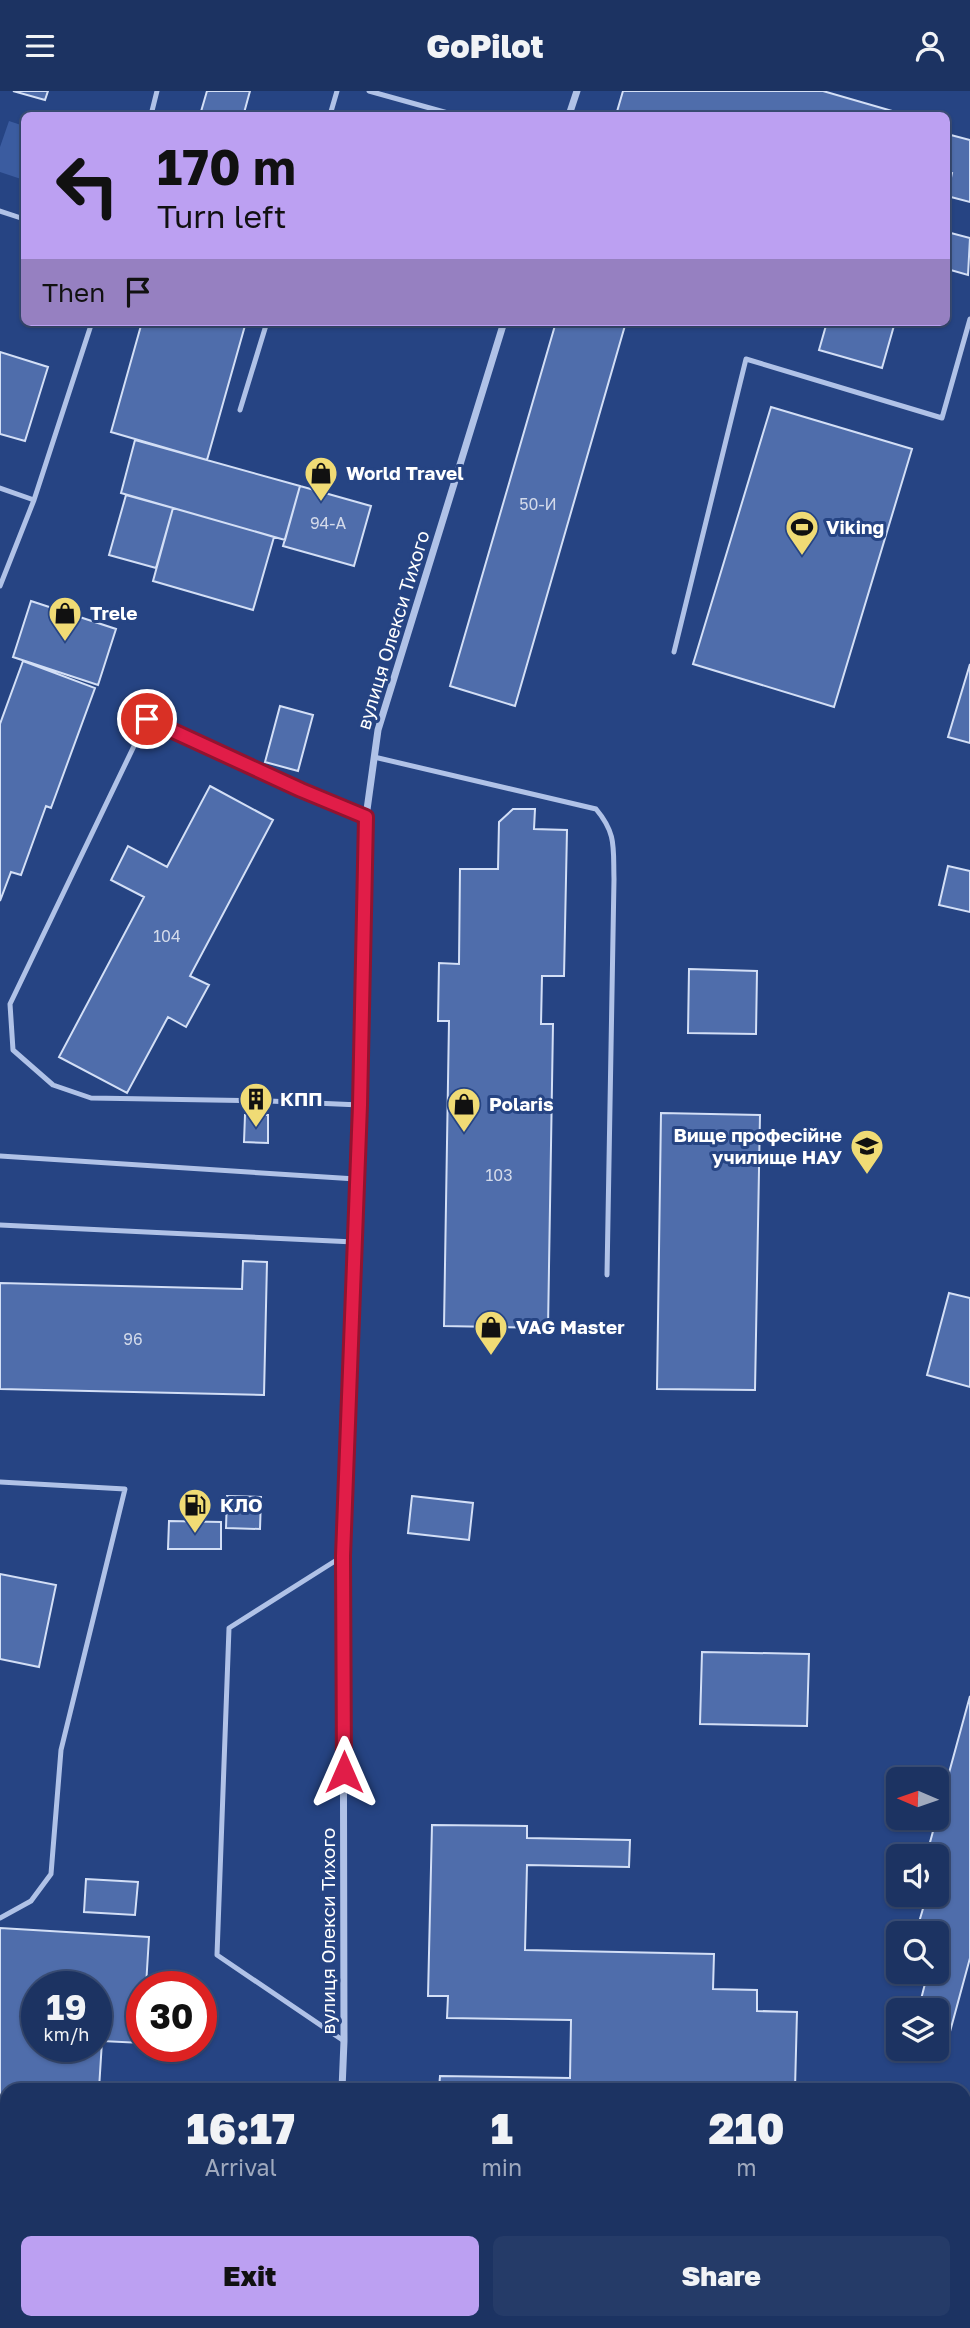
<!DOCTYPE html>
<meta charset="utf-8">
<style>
:root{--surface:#1c3362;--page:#253b68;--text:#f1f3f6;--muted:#a0aabe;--line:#3a4e77;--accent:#bca0f2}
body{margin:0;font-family:"Golos Text",sans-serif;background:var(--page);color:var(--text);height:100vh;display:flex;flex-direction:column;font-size:26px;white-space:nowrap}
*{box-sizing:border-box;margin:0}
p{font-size:23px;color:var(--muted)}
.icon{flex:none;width:38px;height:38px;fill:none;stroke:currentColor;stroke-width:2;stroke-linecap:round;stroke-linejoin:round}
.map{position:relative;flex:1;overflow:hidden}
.details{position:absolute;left:0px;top:1992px;width:971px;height:247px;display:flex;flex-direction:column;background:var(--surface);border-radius:21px 21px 0 0;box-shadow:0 2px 5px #0004,0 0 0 2px var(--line)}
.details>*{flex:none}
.hud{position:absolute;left:21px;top:21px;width:929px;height:214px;border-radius:10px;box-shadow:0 2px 5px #0004,0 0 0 2px var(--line);background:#bca0f2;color:#111;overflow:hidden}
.needle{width:46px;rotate:272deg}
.controls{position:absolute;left:886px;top:1676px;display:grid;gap:14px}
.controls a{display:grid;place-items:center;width:63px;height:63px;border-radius:10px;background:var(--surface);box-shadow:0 2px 5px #0004,0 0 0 2px var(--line);font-size:35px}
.speed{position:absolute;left:21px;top:1880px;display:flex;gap:14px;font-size:35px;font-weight:700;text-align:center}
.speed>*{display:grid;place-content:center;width:91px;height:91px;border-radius:50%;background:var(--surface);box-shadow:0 2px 5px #0004,0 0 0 2px var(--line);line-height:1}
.speed small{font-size:18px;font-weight:400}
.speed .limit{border:10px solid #d22;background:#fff;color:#111}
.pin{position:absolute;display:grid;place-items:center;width:60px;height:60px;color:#fff;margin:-30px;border:4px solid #fff;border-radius:50%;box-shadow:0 2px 7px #0007}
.me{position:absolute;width:77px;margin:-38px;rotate:0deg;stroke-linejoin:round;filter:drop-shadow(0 0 5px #0008)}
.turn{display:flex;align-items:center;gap:24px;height:147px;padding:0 21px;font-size:32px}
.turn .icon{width:91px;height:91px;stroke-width:2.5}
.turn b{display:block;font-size:49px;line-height:60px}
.then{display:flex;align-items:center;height:66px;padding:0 21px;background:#0003;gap:14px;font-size:26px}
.eta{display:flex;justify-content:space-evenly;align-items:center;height:119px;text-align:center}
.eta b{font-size:42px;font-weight:800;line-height:49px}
.button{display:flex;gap:14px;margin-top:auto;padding:14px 21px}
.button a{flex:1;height:80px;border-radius:10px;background:var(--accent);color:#111;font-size:28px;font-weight:800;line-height:80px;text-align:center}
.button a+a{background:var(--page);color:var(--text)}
header{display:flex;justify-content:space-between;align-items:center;height:91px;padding:0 21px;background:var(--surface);font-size:32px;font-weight:800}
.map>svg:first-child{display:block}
.green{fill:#3b5ca0}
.building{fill:#4f6dab;stroke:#d3dff6;stroke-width:2;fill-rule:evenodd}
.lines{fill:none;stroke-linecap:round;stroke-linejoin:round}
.lane{stroke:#b0c2e7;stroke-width:5}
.street{stroke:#b0c2e7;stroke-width:7}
.route-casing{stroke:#92132f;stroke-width:18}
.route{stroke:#e11d48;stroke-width:12}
.labels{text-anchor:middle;stroke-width:6;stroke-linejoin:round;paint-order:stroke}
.number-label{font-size:16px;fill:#d3daea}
.poi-label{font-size:19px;font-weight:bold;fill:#fff;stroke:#264483;text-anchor:start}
.street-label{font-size:19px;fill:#fff;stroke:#264483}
</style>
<header><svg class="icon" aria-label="menu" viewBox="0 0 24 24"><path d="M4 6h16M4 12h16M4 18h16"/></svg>GoPilot<svg class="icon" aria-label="person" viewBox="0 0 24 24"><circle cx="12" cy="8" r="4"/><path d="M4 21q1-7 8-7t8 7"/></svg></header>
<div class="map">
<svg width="970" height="2237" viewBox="0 0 970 2237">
<rect width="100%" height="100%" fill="#264483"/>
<!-- green -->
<path class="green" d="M9,30L24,35V89L0,81V56Z
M365,2231H597L598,2237H365Z"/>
<!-- building -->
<path class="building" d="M13,0H48L45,9Z
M207,0H250L244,22L252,24H200Z
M623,0H823L906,24H616Z
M947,43L970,49V111L947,105L952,82L947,81Z
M947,141L970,147L968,184L947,178Z
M142,231H246L207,369L111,341Z
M556,231H626L515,615L450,595Z
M827,231H895L882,277L819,259Z
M0,261L48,276L25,350L0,343Z
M771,316L912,358L834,616L693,573Z
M135,349L300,395L285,449L121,402Z
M300,395L371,415L354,475L283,455Z
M126,404L173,417L156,477L109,464Z
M173,417L274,446L253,519L153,490Z
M31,510L116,538L98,594L13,566Z
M23,570L95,597L51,717L46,715L21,784L11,781L0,810V633Z
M970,573V652L948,646Z
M280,615L313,624L298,680L265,671Z
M210,695L273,729L190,885L209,894L186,936L168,926L127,1002L59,966L144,806L111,789L128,755L167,776Z
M513,718H535L534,738L567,739L564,885H542L541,933H553L548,1237L444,1235L449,930H438L439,872L459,873L460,778H498L499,731Z
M948,775L970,780V821L939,814Z
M689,878L757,880L756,943L688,942Z
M661,1022L760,1024L755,1299L657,1298Z
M245,1024H268V1052L244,1051Z
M243,1170L267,1171L264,1304L0,1298V1192L242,1198Z
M949,1202L970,1207V1296L927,1284Z
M227,1405L261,1406L260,1438L226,1437Z
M412,1405L473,1412L469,1449L408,1442Z
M169,1430L221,1431V1458H168Z
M0,1483L56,1494L39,1576L0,1568Z
M702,1561L809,1563L807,1635L700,1633Z
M970,1605V1867L948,1948L936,1944V1920H918L928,1881H936V1853L939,1844L917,1838L927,1804H936V1766H926Z
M432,1734L527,1735V1747L630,1749L629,1776L527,1774L525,1859L714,1863L713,1898L757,1899V1920L797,1921L795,1998H439L440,1985L570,1987L571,1929L447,1927L448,1905H428Z
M86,1788L138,1791L135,1824L84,1821Z
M0,1837L149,1846L146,1895H142V1952L102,1950L99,1998H7V2003H0ZM37,1895H96V1955H37Z
M0,2149L7,2150V2231H131V2237H0Z
M666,2231H849L851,2237H668Z"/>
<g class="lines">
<!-- lane -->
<path class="lane" d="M369,0L455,24
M151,24L157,0
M330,24L337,0
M0,120L24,128
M240,319L267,231
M0,397L34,409
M0,495L34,409L92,231
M674,561L746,268L942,327L970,228
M374,666L596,718C617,743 613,757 614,788L607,1184
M360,1014L269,1010L91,1007L53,994L13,959L10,913L147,628L301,699L366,726
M0,1065L356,1088
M0,1134L354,1151
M0,1391L125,1398L61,1659L51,1783L31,1810L0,1827
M343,1465L229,1537L217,1864L344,1950
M931,2231L934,2237"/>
<!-- street -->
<path class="street" d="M569,24L577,0
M342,1998L344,1950L343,1465L360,1014L366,726L378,639L504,231
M333,2237V2231"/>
</g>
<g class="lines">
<defs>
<path id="route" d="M147,628L301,699L366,726L360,1014L343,1465L344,1681"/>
</defs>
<!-- route casing -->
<use href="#route" class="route-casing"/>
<!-- route -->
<use href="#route" class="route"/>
</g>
<!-- icons -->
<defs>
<symbol id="shop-pin" viewBox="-11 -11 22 30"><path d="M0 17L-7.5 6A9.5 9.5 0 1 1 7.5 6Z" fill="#f0db75" stroke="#264483"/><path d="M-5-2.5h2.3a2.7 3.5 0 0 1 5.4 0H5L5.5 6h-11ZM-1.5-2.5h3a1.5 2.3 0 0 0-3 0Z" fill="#111"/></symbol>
<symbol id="stadium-pin" viewBox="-11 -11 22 30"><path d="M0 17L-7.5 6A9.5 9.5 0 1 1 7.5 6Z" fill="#f0db75" stroke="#264483"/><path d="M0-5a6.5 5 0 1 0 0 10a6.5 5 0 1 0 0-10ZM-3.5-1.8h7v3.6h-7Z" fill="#111"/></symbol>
<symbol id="building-pin" viewBox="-11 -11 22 30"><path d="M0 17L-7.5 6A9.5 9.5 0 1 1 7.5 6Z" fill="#f0db75" stroke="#264483"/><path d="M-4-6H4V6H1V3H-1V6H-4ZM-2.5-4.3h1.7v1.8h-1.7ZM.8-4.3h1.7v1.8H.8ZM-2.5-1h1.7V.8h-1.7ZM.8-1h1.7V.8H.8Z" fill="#111"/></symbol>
<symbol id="university-pin" viewBox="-11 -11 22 30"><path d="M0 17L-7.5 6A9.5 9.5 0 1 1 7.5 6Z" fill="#f0db75" stroke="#264483"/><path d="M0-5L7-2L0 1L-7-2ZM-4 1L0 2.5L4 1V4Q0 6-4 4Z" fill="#111"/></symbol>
<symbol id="fuel-pin" viewBox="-11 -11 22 30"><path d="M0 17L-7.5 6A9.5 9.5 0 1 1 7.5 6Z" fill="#f0db75" stroke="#264483"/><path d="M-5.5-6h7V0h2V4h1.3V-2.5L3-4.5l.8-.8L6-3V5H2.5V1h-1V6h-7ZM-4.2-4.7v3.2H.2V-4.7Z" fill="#111"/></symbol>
</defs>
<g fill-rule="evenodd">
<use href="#shop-pin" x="302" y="363" width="38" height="52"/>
<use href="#stadium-pin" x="783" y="417" width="38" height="52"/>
<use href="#shop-pin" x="46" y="503" width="38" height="52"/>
<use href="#building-pin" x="237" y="989" width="38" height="52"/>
<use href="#shop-pin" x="445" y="994" width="38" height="52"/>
<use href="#university-pin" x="848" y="1036" width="38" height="52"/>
<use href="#shop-pin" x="472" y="1217" width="38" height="52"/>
<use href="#fuel-pin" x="176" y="1395" width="38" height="52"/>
</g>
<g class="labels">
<!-- number labels -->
<g class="number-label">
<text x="538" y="419">50-И</text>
<text x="328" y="438">94-А</text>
<text x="167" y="851">104</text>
<text x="499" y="1090">103</text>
<text x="133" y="1254">96</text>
</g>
<!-- poi labels -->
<g class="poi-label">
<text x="346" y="389">World Travel</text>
<text x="826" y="443">Viking</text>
<text x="90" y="529">Trele</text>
<text x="280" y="1015">КПП</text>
<text x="489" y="1020">Polaris</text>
<text x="842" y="1051" text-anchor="end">Вище професійне<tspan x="842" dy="22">училище НАУ</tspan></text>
<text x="516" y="1243">VAG Master</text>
<text x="220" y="1421">КЛО</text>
</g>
<!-- street labels -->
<g class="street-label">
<text transform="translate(393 539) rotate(-73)" y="7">вулиця Олекси Тихого</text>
<text transform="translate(328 1840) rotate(-90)" y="7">вулиця Олекси Тихого</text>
</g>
</g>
</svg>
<div class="controls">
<a><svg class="needle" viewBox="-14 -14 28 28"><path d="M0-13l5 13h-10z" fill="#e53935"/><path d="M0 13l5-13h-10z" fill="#a0aabe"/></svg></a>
<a><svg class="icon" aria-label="sound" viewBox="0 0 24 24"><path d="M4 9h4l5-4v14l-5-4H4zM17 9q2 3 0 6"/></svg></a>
<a><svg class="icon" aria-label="search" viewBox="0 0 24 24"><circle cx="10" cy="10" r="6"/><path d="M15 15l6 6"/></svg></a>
<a><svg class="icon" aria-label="layers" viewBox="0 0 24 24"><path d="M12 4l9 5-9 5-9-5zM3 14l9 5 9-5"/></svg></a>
</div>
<div class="speed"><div>19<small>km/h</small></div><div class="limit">30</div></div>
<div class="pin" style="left:147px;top:628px;background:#d93025"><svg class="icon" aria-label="arrive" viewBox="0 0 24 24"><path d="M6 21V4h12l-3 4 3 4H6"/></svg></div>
<svg class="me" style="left:344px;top:1681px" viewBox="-20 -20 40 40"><path d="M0-17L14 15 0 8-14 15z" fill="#e11d48" stroke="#fff" stroke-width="4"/></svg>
<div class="hud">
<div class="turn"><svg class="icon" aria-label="left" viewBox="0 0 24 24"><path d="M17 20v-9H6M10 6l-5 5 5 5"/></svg><div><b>170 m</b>Turn left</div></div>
<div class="then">Then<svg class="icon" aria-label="arrive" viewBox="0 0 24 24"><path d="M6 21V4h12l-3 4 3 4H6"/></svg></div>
</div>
<section class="details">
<div class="eta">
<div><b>16:17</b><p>Arrival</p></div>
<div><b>1</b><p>min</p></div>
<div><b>210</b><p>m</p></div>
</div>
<div class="button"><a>Exit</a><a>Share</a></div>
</section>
</div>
